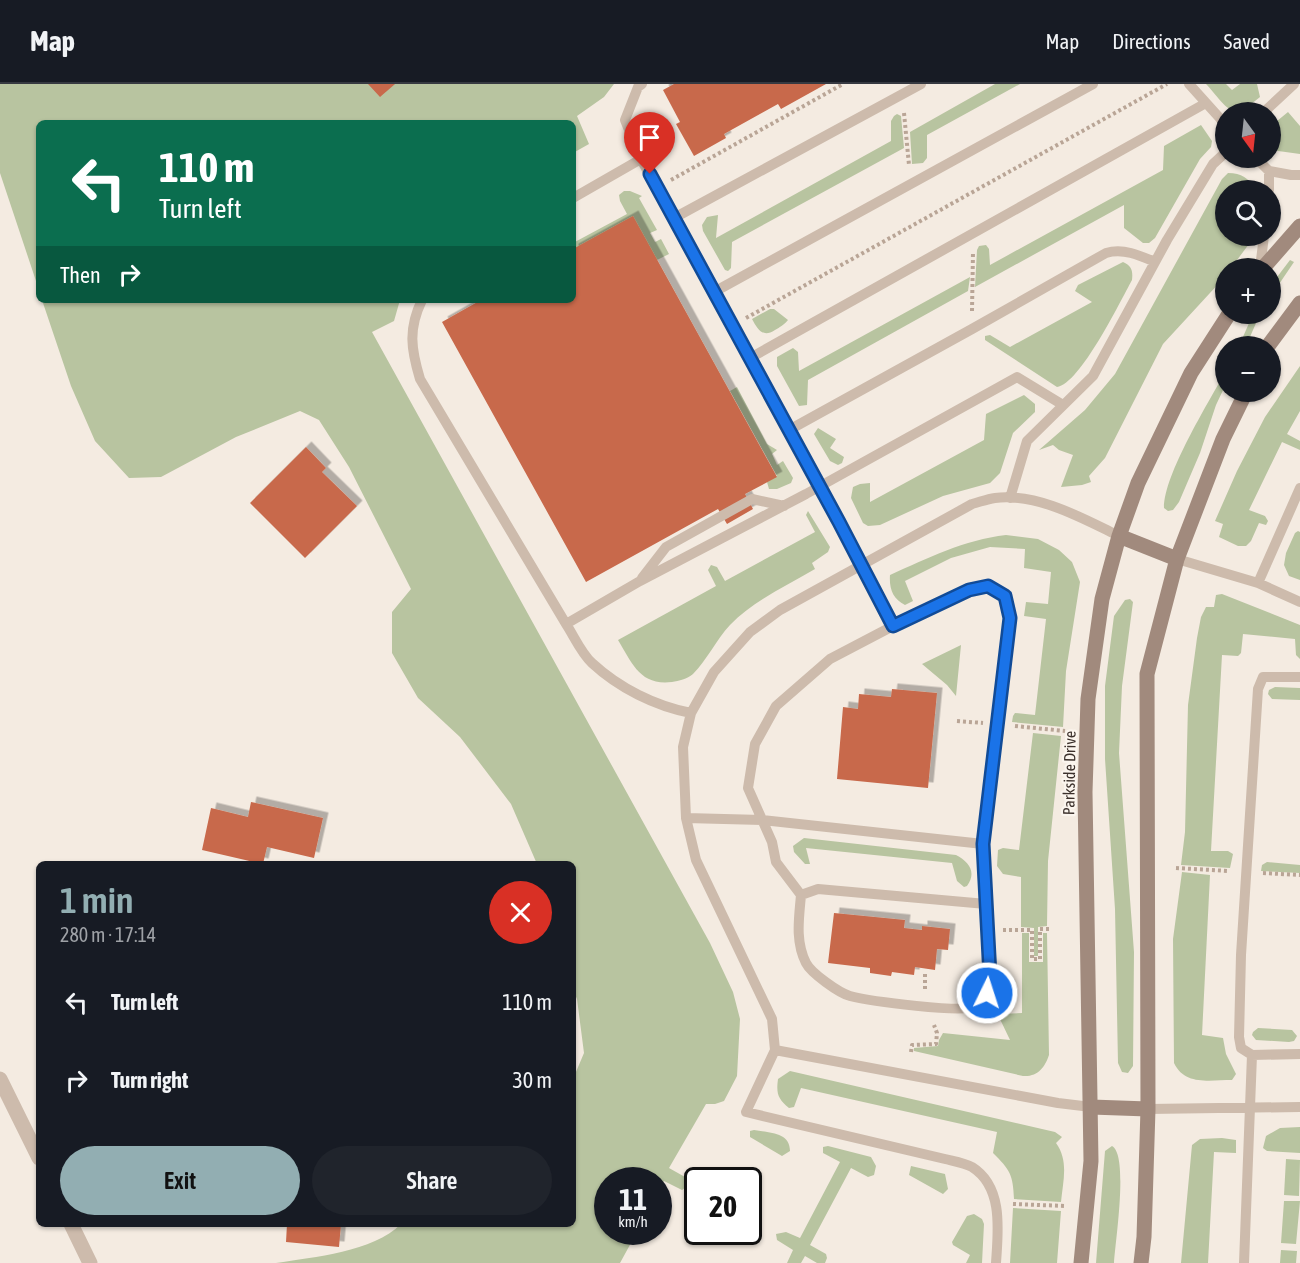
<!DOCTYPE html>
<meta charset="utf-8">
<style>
:root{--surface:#171b24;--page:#20242c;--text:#f1f3f6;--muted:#9ea1a6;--line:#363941;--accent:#92aeb2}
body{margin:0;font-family:"Asap Condensed",sans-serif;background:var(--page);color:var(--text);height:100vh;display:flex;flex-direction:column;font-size:22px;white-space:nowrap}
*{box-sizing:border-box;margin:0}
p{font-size:20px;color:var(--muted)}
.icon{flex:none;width:33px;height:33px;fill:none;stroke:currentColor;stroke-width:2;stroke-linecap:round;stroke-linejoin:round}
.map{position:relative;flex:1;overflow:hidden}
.sheet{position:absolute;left:36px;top:777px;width:540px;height:366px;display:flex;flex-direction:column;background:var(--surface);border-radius:9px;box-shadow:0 2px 4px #0004}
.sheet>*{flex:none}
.guide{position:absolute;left:36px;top:36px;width:540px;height:183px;border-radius:9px;box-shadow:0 2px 4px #0004;background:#0b6e4f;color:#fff;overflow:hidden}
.needle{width:39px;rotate:165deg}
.controls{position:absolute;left:1215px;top:18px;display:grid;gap:12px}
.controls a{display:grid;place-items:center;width:66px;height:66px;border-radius:50%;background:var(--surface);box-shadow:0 2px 4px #0004;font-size:30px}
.speed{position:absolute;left:594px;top:1083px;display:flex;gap:12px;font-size:30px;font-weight:700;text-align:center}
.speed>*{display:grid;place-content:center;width:78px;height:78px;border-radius:50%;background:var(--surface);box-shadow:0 2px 4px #0004;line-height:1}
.speed small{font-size:15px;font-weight:400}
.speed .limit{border:3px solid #111;border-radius:9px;background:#fff;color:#111}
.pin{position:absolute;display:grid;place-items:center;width:51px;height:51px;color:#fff;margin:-62px -26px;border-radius:50% 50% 50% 0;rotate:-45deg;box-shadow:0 0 6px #0007}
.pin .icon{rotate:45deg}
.me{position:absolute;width:66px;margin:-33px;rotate:4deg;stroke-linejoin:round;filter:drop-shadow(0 0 4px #0008)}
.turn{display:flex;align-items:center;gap:21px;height:126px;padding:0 24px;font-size:27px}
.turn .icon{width:78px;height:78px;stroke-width:2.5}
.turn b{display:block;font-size:42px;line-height:51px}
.then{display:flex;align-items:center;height:57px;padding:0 24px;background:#0003;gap:12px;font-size:22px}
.round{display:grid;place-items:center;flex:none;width:63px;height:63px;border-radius:32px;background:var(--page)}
.head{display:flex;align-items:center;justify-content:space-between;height:102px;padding:0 24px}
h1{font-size:36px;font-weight:600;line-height:45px;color:var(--accent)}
.primary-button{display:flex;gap:12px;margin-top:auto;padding:12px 24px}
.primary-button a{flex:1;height:69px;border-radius:36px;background:var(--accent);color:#111;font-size:24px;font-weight:600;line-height:69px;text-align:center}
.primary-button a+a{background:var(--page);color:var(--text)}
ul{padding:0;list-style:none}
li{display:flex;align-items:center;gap:18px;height:78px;padding:0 24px}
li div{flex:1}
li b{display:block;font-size:22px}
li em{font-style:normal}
header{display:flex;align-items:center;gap:36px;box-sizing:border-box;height:84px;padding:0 30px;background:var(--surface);border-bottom:2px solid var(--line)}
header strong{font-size:28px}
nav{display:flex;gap:33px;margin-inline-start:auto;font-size:21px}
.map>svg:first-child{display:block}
.green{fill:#b8c4a0}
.building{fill:#c8694b;filter:url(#shadow)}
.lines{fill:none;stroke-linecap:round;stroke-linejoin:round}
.path{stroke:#b9a596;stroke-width:4;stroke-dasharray:3 3;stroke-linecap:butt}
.lane{stroke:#cdbbac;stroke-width:10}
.street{stroke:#cdbbac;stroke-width:15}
.secondary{stroke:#a18a7d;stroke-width:15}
.route-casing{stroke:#114b97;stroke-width:15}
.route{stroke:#1a73e8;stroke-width:10}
.labels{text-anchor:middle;stroke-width:4.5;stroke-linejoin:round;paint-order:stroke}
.street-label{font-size:16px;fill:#3b302b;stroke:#fbf5ee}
</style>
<header>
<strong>Map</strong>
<nav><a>Map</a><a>Directions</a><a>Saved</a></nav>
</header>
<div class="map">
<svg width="1300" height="1179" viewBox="0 0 1300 1179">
<defs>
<filter id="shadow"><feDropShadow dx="5.5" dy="-5.5" stdDeviation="0" flood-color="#0004"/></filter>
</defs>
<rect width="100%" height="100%" fill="#f4ebe1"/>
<!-- green -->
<path class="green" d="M0,0H614L604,13L577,32L589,60L573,69V39H39V206L0,89Z
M995,0H1020L927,51V74L923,79L912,80L910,48Z
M1206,0H1226L1232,6L1240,0H1257L1260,13C1230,38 1229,25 1206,0Z
M1288,28L1300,42V70L1271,66V42Z
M897,30L901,32L904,64L732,158L731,184L728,187L725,186L703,147L702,141L707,133L718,131L716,154L891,57V37L894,32Z
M1201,41L1212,57L1211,63L1200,75L1155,154L1149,159H1143L1124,144V121L975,203L977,166L979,162L986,161L989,165L990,181L1163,86L1164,62Z
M1228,89C1242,89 1248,94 1256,106H1226V152H1253L1249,160L1231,184H1226L1225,191L1221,197L1163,260L1105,374L1089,392L1091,398L1082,401L1061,403L1073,371L1059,366L1053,361L1039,366L1085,326L1115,290L1222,95Z
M624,107H630L642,112L639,114L657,146L650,149L655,158L661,155L669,170L657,176L573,165V159L627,130L620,117L619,111Z
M1290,176L1294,178L1271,212V201Z
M1123,178C1132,182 1133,187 1132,196C1120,218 1080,300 1057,303L985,256V252L990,251L1010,263L1092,218L1075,207L1078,201Z
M970,193L968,207L808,296L807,321L799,322L777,282V273L793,264L798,268L799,287Z
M42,216H400L394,237L372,248L710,859L733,908L740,935L737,992L724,1017L715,1020H706L669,1084L685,1093L689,1101L682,1106L664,1097L659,1106L658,1096H608V1148H637L620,1179H276C314,1173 373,1168 401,1140H573V995L584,969L577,915L573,906V780H537L511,720L460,653L418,614L392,569V528L411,505L349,383L319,336L300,327L236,353L161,393L129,394L95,357L71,302Z
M770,225H774L788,236C784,241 780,243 775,246C763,254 758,246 752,235Z
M1253,230H1260L1246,262H1239Z
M1300,282V327L1287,350L1300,357V366L1282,358L1249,426L1265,432L1268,437L1266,441L1259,439L1251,457L1246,462H1238L1219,453L1223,440L1215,437L1237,387L1265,333Z
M1225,288V302L1216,321L1200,369L1179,418L1173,426L1168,427L1164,424C1164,390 1208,320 1225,288Z
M737,303L767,360L777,366L772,370L777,381L783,377L793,394L791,399L777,405H769L767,398L777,392L730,307Z
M1024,311L1035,320V328L1013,349L1000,389L990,399L943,412L880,441L868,442L863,439L851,414L853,403L860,400L870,399V418L984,356L986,330Z
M818,344L836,355L830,364L844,373L842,379L838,381L830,377L814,350Z
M808,427L830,463L828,468L812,479L815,485C786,502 753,517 730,541C716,556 707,576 693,590C687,595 679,597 672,598C640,602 632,579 618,556L716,502L708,486L711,481L717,483L725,497L815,448L806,431Z
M1298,447L1300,448V496L1289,492L1284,481L1286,469L1295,449Z
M1006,451L1038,455L1059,466L1072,478L1080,498L1066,587L1063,643L1012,638L1013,632L1015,629L1035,631L1046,535L1024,532L1026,518L1048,520L1051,488L1024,484L1025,465L990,463L951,474L905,497L913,517L905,521C893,515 889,505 890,491C928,474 964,456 1006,451Z
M1222,510L1300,541V575L1296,571L1295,555L1243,550L1241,569L1238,572L1222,571L1211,767H1228L1233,770L1230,784L1181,781L1185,748L1188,621L1197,554L1201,533L1206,523H1214L1216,511Z
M1130,515L1133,518L1122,602L1119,669L1134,868L1133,982L1128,989L1122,988L1118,979L1115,825L1105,675V602L1114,532L1125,516Z
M961,561L956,612L947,601L922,580Z
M1275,603L1300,604V616L1272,615L1268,610L1269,606Z
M1033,649L1061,652L1048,777L1047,842L1038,843V872H1034V844L1021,843V793L1003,790L997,782L998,766L1003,764L1019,766Z
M804,754L956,771C969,778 977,788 967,802L964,803L957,797L952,779L806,764L810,780H805L794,768L793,762Z
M1267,778L1300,781V789L1261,787L1262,781Z
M1182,788L1210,791L1202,951L1223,954L1226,970L1236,990L1232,996C1210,996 1185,1002 1174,979L1173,855Z
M1022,849H1029V878H1043V849H1047L1049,971C1045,983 1038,993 1023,992L914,967V964L938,962L939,956L943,949L1010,956L999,933L1001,930L1022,929Z
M1258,944L1292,946L1297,952L1294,957L1289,958L1256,956L1252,951L1253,948Z
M790,987L1055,1048L1062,1053L1056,1059C1069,1077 1063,1097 1061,1118L1014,1115C1013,1090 1010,1086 993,1069L997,1048L801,1004L794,1023L789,1024C778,1015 776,1010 778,995Z
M1300,1043V1069L1267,1067L1263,1064L1266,1052L1280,1044Z
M754,1046C770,1049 790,1048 790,1067L782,1072L750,1053V1047Z
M1222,1054L1236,1056V1069L1214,1068L1208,1179H1181L1192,1061L1200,1055Z
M828,1062L871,1073L876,1082L874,1091L868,1093L851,1084L810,1161L826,1170L827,1174L825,1179H817L805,1172L801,1179H787L793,1166L777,1156L776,1150L786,1148L800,1154L840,1078L823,1069V1063Z
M1112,1062C1129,1071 1115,1159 1114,1179H1096L1105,1067Z
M1286,1075L1300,1076L1299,1112L1284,1111Z
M911,1082L945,1090L948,1105L943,1110L909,1091Z
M1284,1117H1300L1296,1160L1281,1159Z
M1013,1124L1061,1127L1057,1179H1010Z
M974,1130L982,1135L984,1140L982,1179H966L970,1171L953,1161L952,1158L967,1132Z
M1281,1166L1297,1167L1296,1179H1280Z"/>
<!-- building -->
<path class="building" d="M368,0H395L380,13Z
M674,0H826L781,25L778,20L724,50L726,54L694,72L676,40L680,38L663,6Z
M633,132L777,393L745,410L753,425L727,440L718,425L586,498L442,238L481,216H573V165Z
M306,363L326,384L322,388L357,422L305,474L250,419Z
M892,605L937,609L928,704L837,695L843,623L858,625L859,610L891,613Z
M251,718L323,734L314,774L267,763L263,780L202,766L211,724L248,733Z
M834,829L905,836L904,844L922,846V842L950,845L948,866L937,865L935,886L915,883L914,891L892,888L891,892L870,889V884L828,879Z
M287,1140H341L339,1163L286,1158Z"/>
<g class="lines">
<!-- path -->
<path class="path" d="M904,29L909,81
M671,96L843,0
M972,227L973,168
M746,234L1167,0
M957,637L983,639
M1015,642L1065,647
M1176,784L1229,787
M1263,789L1300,791
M1003,846H1032V875H1040V845H1052
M925,890V905
M911,968L912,961L936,960L937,949L934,941
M1013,1120L1066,1122"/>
<!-- lane -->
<path class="lane" d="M642,0L638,3L625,36L641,75L820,403L893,542
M1189,0L1226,41
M1264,28L1294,0
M1256,74L1269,87
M1269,106V87L1291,91H1300
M573,114L641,75
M674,134L921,0
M1260,184L1264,152
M714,208L1093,0
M422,216C408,245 411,265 420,295L566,540C574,552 581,569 592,579C619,604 655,622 691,629
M750,274L1206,19
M789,346L972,245L1106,169C1123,164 1139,171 1155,178
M1010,414L1027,357L1093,292L1167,156L1213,80L1226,68
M1177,475L1258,499L1300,518
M642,494L666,463L752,415L784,422
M1258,499L1300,404
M988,502L1005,512L1010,534L999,641L983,760L990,892C989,902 987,916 978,922C965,930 869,917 850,912C839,909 811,889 806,879C795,857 799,834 801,811L776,778L772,758L748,704L755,660L776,622L830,575L893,542L969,506Z
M566,540L640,497L806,410L1017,293L1063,321
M1300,593H1263L1258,605L1241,871L1239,953L1241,964L1252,971L1300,970
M686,734L762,736L983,760
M801,811L818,805L986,820
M775,966L1058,1019L1091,1023
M1148,1025L1300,1023
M996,1179C998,1148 1004,1103 972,1083C965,1079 953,1077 945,1075L746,1028L775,966L772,935L696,776L686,734L683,663L691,629L714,588L750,548L780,526L972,420C980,418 987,415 995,414C1038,409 1082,434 1119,452
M1244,1179L1252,971"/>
<!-- street -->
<path class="street" d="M0,995L39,1074
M71,1140L90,1179"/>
<!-- secondary -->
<path class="secondary" d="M1263,184L1300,142
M1268,262L1300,219
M1119,452L1177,475
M1091,1023L1148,1025
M1081,1179L1091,1077L1085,708L1088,615L1102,515L1119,452L1138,399L1191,289L1229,230
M1141,1179L1144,1153L1148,1025L1147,590L1177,475L1223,355L1246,308"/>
</g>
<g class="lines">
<defs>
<path id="route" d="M650,90L839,438L893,542L969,506L988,502L1005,512L1010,534L983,760L990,892L987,909"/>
</defs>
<!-- route casing -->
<use href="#route" class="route-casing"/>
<!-- route -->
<use href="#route" class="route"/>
</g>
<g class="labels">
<!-- street labels -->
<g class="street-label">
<text transform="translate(1069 689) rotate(-89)" y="6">Parkside Drive</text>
</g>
</g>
</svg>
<div class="controls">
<a><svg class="needle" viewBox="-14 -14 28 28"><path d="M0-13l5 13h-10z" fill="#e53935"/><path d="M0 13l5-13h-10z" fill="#9ea1a6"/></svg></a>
<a><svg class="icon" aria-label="search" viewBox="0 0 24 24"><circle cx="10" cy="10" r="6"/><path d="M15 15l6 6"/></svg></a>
<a>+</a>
<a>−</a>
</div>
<div class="speed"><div>11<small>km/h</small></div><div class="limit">20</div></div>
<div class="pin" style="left:650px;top:90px;background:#d93025"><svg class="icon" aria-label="arrive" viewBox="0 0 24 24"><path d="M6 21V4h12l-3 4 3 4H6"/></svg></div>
<svg class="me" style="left:987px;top:909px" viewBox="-20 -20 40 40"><circle r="17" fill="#1a73e8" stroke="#fff" stroke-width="3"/><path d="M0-11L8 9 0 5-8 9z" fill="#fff"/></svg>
<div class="guide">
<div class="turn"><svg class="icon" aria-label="left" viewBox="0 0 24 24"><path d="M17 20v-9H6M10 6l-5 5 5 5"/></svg><div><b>110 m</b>Turn left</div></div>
<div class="then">Then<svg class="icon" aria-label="right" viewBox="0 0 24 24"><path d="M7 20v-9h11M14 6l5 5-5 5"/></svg></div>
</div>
<section class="sheet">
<div class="head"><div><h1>1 min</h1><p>280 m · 17:14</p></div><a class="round" style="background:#d93025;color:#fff"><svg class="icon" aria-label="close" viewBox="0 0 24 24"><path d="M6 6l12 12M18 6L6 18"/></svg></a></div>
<ul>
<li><svg class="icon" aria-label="left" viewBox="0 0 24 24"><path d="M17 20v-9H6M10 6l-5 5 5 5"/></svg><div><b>Turn left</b></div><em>110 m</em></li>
<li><svg class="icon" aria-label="right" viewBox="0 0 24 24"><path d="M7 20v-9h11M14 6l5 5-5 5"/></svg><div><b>Turn right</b></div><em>30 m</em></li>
</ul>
<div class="primary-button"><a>Exit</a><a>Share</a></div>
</section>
</div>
